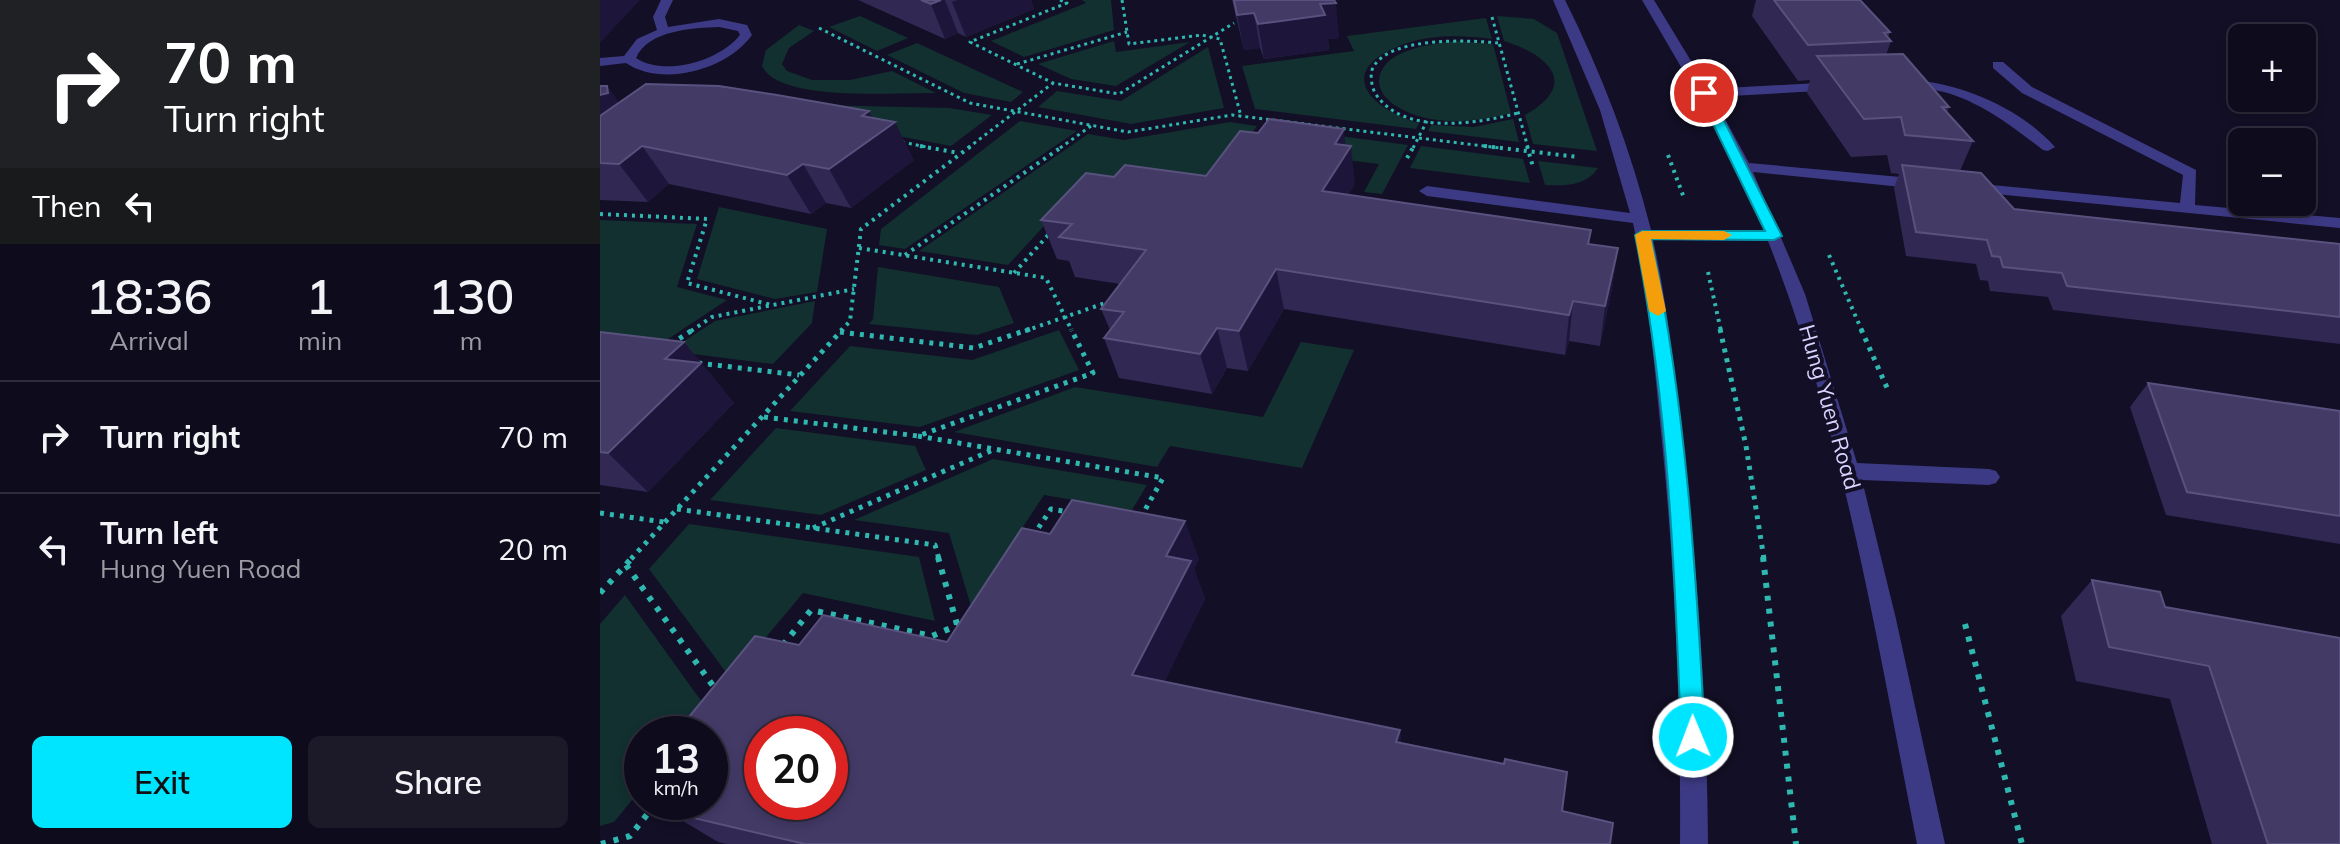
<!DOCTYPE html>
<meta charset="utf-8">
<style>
:root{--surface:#0e0b1c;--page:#1c1929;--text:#f1f3f6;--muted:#9b9ba3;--line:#2e2b3b;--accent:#00e5ff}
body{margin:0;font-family:Mulish,sans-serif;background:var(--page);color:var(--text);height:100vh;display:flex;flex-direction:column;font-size:30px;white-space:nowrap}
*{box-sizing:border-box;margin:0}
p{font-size:26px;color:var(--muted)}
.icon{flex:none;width:44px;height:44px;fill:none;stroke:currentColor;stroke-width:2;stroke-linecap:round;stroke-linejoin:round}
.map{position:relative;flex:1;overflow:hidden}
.sheet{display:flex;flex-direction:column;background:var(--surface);width:600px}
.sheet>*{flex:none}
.banner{background:#202124;color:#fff;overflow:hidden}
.tools{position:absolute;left:1628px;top:24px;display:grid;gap:16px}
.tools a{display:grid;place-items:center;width:88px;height:88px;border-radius:12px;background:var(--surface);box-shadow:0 4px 12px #0003,0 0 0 2px var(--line);font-size:40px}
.speed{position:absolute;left:24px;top:716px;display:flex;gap:16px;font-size:40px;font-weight:700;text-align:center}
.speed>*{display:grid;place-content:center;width:104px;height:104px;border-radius:50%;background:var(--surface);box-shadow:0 4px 12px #0003,0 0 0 2px var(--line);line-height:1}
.speed small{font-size:20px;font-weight:400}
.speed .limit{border:12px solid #d22;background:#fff;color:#111}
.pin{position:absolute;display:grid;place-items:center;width:68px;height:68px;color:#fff;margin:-34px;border:4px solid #fff;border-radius:50%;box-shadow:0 2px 8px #0007}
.me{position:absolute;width:88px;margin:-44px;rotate:359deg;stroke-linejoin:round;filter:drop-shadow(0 0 6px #0008)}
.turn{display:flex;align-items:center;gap:28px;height:168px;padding:0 32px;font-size:36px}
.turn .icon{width:104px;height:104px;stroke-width:2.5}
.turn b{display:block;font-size:56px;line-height:68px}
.then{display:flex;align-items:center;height:76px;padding:0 32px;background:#0003;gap:16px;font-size:30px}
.eta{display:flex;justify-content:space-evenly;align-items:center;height:136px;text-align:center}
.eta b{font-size:48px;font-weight:600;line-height:56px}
.action{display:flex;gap:16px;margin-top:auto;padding:16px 32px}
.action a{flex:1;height:92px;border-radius:12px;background:var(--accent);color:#111;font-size:32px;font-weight:600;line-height:92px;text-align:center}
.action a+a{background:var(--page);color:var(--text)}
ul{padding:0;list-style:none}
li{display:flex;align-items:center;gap:24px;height:112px;padding:0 32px;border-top:2px solid var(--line)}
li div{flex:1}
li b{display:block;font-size:30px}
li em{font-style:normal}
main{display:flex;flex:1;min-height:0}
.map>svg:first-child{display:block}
.green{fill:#12302f}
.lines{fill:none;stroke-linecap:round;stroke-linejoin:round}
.path-far3{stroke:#2fb8b0;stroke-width:3;stroke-dasharray:3 4;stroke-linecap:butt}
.path-far2{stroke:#2fb8b0;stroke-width:4;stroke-dasharray:3 5;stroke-linecap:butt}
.path-far1{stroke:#2fb8b0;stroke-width:5;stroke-dasharray:4 6;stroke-linecap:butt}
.path{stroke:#2fb8b0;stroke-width:6;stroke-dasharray:5 8;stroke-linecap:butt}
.minor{fill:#3d3a85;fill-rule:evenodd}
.wall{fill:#312854}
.shaded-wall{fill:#1d163a}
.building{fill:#433a66;stroke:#5a527e;stroke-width:2;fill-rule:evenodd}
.route{fill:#00e5ff;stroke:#0095a6;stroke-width:2}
.slow{fill:#f59e0b}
.labels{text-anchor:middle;stroke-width:8;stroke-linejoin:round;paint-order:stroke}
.street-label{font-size:22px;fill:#d9d4ff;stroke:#130f26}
</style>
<main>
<section class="sheet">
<div class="banner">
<div class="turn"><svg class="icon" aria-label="right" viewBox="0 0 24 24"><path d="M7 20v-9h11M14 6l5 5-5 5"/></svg><div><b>70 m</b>Turn right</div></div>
<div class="then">Then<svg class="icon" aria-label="left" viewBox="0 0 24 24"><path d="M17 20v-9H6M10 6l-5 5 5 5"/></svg></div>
</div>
<div class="eta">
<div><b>18:36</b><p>Arrival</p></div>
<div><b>1</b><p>min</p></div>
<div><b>130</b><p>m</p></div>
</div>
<ul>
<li><svg class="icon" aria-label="right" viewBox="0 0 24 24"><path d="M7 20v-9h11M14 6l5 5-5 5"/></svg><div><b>Turn right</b></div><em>70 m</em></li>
<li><svg class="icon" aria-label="left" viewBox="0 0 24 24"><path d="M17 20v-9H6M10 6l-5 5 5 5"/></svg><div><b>Turn left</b><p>Hung Yuen Road</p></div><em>20 m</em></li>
</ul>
<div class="action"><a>Exit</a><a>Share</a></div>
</section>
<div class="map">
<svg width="1740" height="844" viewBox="0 0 1740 844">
<rect width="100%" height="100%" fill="#130f26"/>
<!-- green -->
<path class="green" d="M482,0H511L514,30L424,57L391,41L486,3Z
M260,16L308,38L277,51L229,27Z
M897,16L934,19L957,33L997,151L933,144L925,115C980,84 949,55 904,41Z
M886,18L892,39C861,35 828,34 799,46C733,73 773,110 819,123L816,129L655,109L642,66L754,51L747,36Z
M199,25L214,31L189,48L182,64L187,71L212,80H250L292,71L336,93C298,92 179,103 162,66L166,50Z
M514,41L516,52L590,42L516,86L471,79L438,64Z
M856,41L893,44L911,113C875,123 830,127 796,106C788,101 779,92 779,81C781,49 832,44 856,41Z
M317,43L423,92L411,102L364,93L287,55Z
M608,47L624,108L531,124L438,107L457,91L521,101Z
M123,103L349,108L392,115L351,146Z
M913,119L919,142L828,131L831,125L874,127Z
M420,121L477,131L305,249L279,245L281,229Z
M630,122L657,126L608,190L492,174L408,265L319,251L488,134L524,140Z
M686,129L808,145L782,194L764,192L779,164L738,159Z
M821,146L923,159L930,183L810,168Z
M938,161L998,168C986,186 965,186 945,185Z
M119,207L227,229L217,292L175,299L97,279Z
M0,220L97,224L77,287L127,300L53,349L0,343Z
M278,267L399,287L414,323L377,335L269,324L273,319Z
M215,301L212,323L173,364L69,351L115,321Z
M459,330L479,370L320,427L190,411L250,346L372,360Z
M701,342L754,350L702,468L570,446L557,467L354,432L475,387L663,417Z
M176,428L315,446L326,470L221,515L110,500Z
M393,459L547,485L532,510L444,495L371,606L349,533L254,520Z
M89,524L319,557L335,621L203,593L131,679L49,569Z
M25,595L107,709L87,734H42V788L14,822L0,826V624Z"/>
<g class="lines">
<!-- path-far3 -->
<path class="path-far3" d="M460,0L467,3L370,42L453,83L519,94L634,23
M522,0L529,44L602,35L620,39L641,116
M892,17L928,148
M219,28L370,103L528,132L632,115L900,148
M898,43C869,40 785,36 772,70C770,77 772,87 775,93C802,136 877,124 918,113
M417,64L527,32
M302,142L331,148
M368,148L453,83
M460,148L491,126
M813,148L827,121"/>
<!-- path-far2 -->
<path class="path-far2" d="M320,146L359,153
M884,146L978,157
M927,146L933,167
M1068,155L1084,198
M807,158L814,146
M0,214L107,219L87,283L171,305
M259,248L446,278L472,331
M305,255L463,146
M1229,255L1262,331
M1108,272L1121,331
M414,273L450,233
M91,331L112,317L254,289
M241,331L250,321L261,229L371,146
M425,331L508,302"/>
<!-- path-far1 -->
<path class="path-far1" d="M1120,329L1146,446L1164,559
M1261,329L1288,390
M240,332L374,348L430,329
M71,344L94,329
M98,363L199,375
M164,417L318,436L493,373L471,329
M318,436L563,478L541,517
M77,509L335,545L339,559
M0,513L64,522
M213,528L395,449
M433,536L451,509L468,512
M31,559L243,329"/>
<!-- path -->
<path class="path" d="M338,557L358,628
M1163,557L1196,844
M26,565L116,690
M0,593L33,557
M1365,624L1422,844
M183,645L211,610L332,636L363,623
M1,844L30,836L57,802"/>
<!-- minor -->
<path class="minor" d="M61,0H73L65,17L68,27L119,19L147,25L152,35C128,69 63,88 26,63L0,66V58L24,56L37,39L57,30L53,17ZM119,27L138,31L140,35C120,61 64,77 36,58C48,30 93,28 119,27Z
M953,0H965C1002,74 1031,150 1051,230L1164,231L1109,115L1042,0H1054L1108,89L1236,82L1243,86L1236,90L1113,97L1149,163L1322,179L1330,184L1322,189L1153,172L1205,294L1257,463L1389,469L1396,471L1400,477L1396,483L1389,485L1262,480L1296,619L1345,844H1317C1277,642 1244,433 1168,241L1053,240C1068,305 1074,372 1082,438C1098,573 1107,708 1108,844H1080C1081,706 1075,569 1061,432C1054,362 1048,290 1033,223L827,196L819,191L827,186L1030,213L1000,110Z
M1393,62H1403L1432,87L1596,170L1595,205L1740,218V228L1365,191V185L1370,183L1580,203L1583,175L1422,93L1393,68Z
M1304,79C1358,82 1418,106 1455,147L1448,151L1443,150C1413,127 1381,102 1344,92C1329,88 1314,89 1299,86V80Z"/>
</g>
<!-- wall -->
<path class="wall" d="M258,0H431L434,9L366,37L358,33L345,39Z
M632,0H734L739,38L728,39L729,50L664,59L660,48L644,50Z
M1156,0H1260L1290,32L1288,37L1291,41L1286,55L1349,107L1347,112L1373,141L1360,171L1414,209L1740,244V344L1453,310L1448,297L1390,291L1388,281L1380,280L1376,264L1306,256L1294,188L1299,174L1291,173L1287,155L1251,157L1207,93L1210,80L1198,81L1152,16Z
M0,86H7L19,103L269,111L272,118L314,160L251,208L226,203L211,214L69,184L48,202L0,200Z
M606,176L755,184L748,195L991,230L989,244L1018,248L1012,288L1000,346L969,341L965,355L684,309L648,371L627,368L612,394L519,378L504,338L510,330L501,309L520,284L475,277L469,261L457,259L441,220L514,177Z
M0,332L84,342L134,403L48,492L0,485Z
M1548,383L1740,411V544L1566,515L1530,407Z
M450,534L599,559L594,569L605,599L564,682L801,743L962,811L1010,844H127L118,842L68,812L199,645L347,642Z
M1492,580L1565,607L1740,844H1612L1570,699L1476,681L1461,616Z"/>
<!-- shaded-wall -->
<path class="shaded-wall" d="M0,0H40L0,43Z
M341,0H345L358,33L345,39L331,4Z
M357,0H431L434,9L366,37L352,2Z
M736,3L739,38L728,39L729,50L664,59L658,24L720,4Z
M654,13L660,48L644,50L637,15Z
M7,86L31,119L0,135V95Z
M269,111L280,133L295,122L314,160L251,208L229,169L262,116Z
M744,129L746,152L751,146L755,184L727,230L722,191L735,144Z
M42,146L69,184L48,202L19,164Z
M203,164L226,203L211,214L187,175Z
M1018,248L1012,288L1000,346L1005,306Z
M676,269L684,309L648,371L639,331Z
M973,301L969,341L965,355L969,315Z
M617,328L627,368L612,394L600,354Z
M84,342L134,403L48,492L8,453L65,359Z
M585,521L599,559L594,569L605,599L551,710L532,675L566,556Z
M800,730L804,763L796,742Z"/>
<!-- building -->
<path class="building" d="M321,0H341L331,4Z
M634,0H734L736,3L720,4L725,15L658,24L654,13L637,15Z
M1174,0H1260L1290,32L1284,33L1291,41L1208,45Z
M1303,54L1349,107H1342L1373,141L1305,135L1301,117L1264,119L1217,56Z
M46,84L119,86L177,95L269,111L262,116L295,122L229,169L203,164L187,175L42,146L19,164L0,163V116Z
M0,86H7L8,93L0,95Z
M669,119L744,129L735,144L751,146L722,191L991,230L988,244L1018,248L1005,306L973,301L969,315L676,269L639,331L617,328L600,354L504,338L524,312L501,309L546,250L459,237L472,224L441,220L486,173L514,177L525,165L606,176L640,131L658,133Z
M1302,165L1381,173L1414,209L1740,244V317L1467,286L1462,273L1403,267L1400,257L1392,256L1387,240L1316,232Z
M0,332L84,342L65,359L101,363L8,453L0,452Z
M1548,383L1740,411V516L1587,492Z
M472,500L585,521L566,556L591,561L532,675L800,730L796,742L904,764L905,759L967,772L962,811L1013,823L1010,844H205L68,812L76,802H110V734H75L155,636L199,645L223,615L347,642L422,528L450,534ZM162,734H230V802H162Z
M1492,580L1560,592L1565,607L1740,638V844H1668L1609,666L1509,647Z"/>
<!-- route -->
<path class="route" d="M1104,89L1110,93L1182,236L1174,240L1051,239C1086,403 1096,571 1105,737L1102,745L1093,749L1085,745L1081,737C1075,569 1068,400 1035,235L1042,231H1165L1098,93Z"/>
<!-- slow -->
<path class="slow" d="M1042,231H1124L1132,235L1124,240L1051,239L1066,311L1058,316L1049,311L1035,235Z"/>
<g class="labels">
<!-- street labels -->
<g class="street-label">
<text transform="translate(1230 407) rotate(74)" y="8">Hung Yuen Road</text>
</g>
</g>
</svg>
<div class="tools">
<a>+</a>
<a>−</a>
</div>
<div class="speed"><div>13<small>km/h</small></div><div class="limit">20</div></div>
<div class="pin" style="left:1104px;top:93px;background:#d93025"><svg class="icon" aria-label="arrive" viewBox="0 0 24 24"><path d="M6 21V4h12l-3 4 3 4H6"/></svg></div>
<svg class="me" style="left:1093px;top:737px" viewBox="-20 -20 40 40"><circle r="17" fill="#00e5ff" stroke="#fff" stroke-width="3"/><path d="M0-11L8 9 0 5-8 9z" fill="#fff"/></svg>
</div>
</main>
